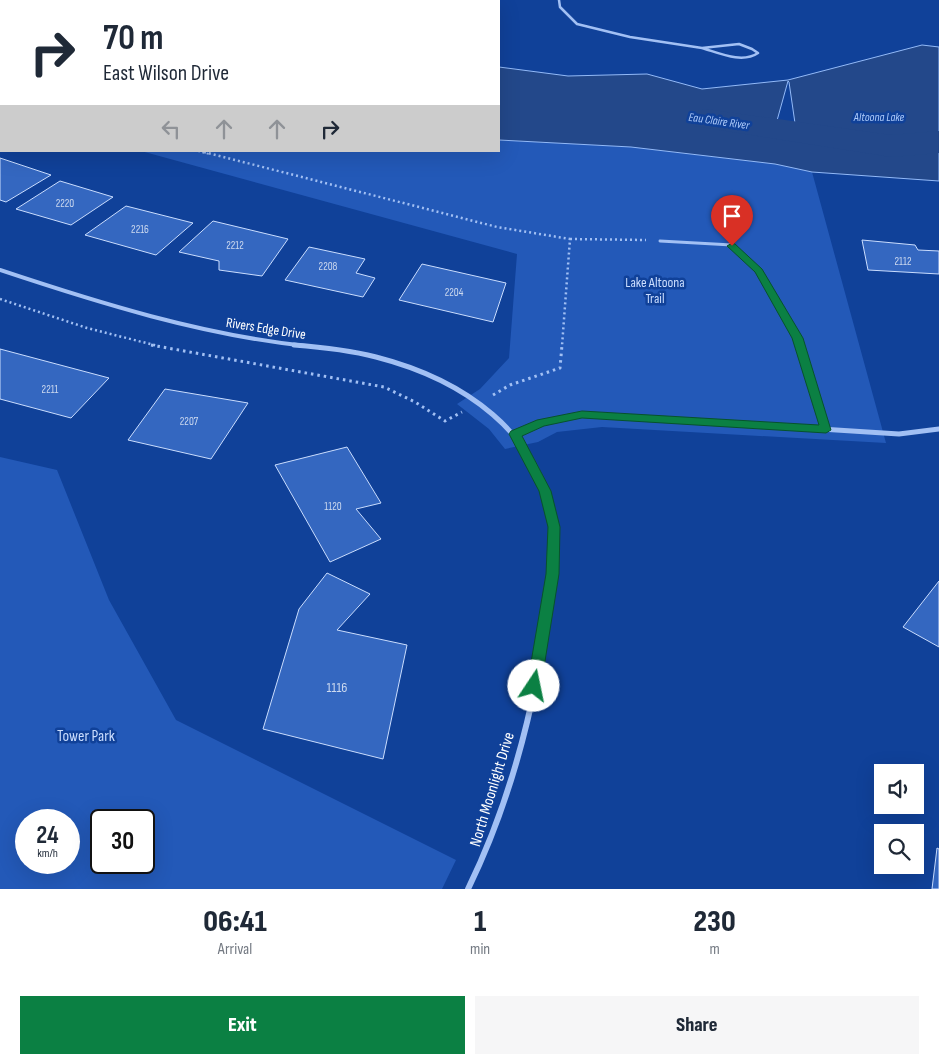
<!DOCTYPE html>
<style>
:root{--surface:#fff;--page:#f6f6f7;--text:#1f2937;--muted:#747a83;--accent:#0b8043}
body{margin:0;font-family:"Sofia Sans Condensed",sans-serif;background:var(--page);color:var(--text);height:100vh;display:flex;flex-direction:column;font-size:19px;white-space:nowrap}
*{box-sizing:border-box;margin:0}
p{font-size:16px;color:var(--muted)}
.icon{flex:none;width:28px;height:28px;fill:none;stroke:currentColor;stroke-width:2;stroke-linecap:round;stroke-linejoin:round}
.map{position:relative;height:889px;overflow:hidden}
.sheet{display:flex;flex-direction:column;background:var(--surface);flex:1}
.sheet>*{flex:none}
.banner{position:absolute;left:0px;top:0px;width:500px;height:152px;box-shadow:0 5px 20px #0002;background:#fff;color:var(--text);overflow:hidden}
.controls{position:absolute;left:874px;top:764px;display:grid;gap:10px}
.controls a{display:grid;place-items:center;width:50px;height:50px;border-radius:0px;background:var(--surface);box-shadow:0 5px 20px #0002;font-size:25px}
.speed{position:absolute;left:15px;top:809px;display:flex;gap:10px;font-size:25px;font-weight:700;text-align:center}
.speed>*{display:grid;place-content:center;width:65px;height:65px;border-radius:50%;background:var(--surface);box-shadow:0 5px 20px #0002;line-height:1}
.speed small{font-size:12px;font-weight:400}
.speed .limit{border:2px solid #111;border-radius:8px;background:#fff;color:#111}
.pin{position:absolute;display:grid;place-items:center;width:42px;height:42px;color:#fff;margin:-51px -21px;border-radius:50% 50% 50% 0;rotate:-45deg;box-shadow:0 0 5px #0007}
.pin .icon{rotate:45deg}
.me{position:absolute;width:55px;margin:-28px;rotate:11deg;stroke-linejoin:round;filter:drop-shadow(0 0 4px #0008)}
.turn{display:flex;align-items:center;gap:18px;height:105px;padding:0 20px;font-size:22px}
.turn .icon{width:65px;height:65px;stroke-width:2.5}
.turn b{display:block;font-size:35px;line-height:42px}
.lanes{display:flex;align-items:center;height:48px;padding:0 20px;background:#0003;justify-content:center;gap:25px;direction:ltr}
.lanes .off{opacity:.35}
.eta{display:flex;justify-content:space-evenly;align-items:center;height:85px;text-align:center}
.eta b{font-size:30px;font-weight:800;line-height:35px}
.cta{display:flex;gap:10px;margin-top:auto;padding:10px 20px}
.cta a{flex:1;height:58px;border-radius:0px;background:var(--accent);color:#fff;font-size:20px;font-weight:800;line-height:58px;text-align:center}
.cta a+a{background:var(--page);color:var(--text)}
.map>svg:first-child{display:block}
.green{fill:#2359b8;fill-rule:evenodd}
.water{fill:#23488a;stroke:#93baf8;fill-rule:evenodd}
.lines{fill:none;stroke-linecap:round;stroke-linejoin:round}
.river{fill:#23488a;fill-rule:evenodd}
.building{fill:#3467c0;stroke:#caddfe}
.path-far2{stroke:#a2c0f4;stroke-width:2;stroke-dasharray:2 2.5;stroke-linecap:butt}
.path-far1{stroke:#a2c0f4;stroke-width:2.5;stroke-dasharray:2 3;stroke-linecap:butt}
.path{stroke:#a2c0f4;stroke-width:3;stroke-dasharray:2.5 4;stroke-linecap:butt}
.lane-far2{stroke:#a2c0f4;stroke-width:2.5}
.lane-far1{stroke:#a2c0f4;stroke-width:3}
.lane{stroke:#a2c0f4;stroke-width:4}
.street-far2{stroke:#a2c0f4;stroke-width:4}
.street-far1{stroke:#a2c0f4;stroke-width:5}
.street{stroke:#a2c0f4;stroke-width:6}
.route{fill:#0b8043;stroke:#07532c}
.labels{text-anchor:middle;stroke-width:5;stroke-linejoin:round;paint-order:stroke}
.number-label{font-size:11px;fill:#ccd9ef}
.far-water-label{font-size:12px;font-style:italic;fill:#aecbfb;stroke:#104199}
.park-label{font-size:14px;fill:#caddfe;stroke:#104199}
.street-label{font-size:14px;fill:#fff;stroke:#104199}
.near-number-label{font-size:14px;fill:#ccd9ef}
.near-park-label{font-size:16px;fill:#caddfe;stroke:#104199}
.near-street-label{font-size:16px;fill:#fff;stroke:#104199}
</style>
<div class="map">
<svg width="939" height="889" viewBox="0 0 939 889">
<rect width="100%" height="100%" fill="#104199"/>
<!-- green -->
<path class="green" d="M499,140L631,147L775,164L812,172L886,443L602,427L557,432L538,442L505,449L489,429L457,404L480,389L509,358L517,254L141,151H499Z
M0,457L57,470L109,600L176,720L456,860L442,889H0ZM26,820H69V862H26ZM101,820H144V862H101Z"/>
<!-- water -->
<path class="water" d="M922,45L939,47V181L812,172L775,164L631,147L499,140V67L568,76L647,74L702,89L788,80ZM788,81L789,82L797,137L773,135Z"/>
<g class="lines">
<!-- river -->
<path class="river" d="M706,109L891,135L939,131V153L891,157L694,126L689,119L694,112Z"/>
</g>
<!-- building -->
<path class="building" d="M0,158L51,175L6,202L0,200Z
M60,181L113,197L71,225L16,209Z
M126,206L193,223L156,255L85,235Z
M213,221L288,239L262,276L219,270V261L179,252Z
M862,240L915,245L918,250L939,251V274L868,270Z
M309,247L365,259L356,273L375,278L363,297L285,280Z
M422,264L506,283L493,322L399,300Z
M0,349L109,378L71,418L0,399Z
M165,389L248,403L211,459L128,440Z
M347,447L381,503L356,509L381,539L330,562L275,465Z
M327,573L370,594L337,630L407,645L383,759L263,729L299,609Z
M939,581V647L903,627Z
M937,848L939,849V889H932Z"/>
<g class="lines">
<!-- path-far2 -->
<path class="path-far2" d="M198,151L209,154"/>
<!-- path-far1 -->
<path class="path-far1" d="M204,152L497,227L570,239L562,346
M570,239L646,240
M0,299L87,328L158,346"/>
<!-- path -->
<path class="path" d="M151,345L384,387L415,402L445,421L462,412
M493,395L510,385L560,368L562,345"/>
<!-- lane-far2 -->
<path class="lane-far2" d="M559,0L560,7L577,24L630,37L702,48
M739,44L752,49L758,53C742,64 719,53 702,48Z"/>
<!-- lane-far1 -->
<path class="lane-far1" d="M660,241L732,245L759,271L798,338L800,346"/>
<!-- lane -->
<path class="lane" d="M800,345L825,430"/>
<!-- street-far2 -->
<path class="street-far2" d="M0,270C99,303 202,335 306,346"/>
<!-- street-far1 -->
<path class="street-far1" d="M294,345C321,347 349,350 376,357C462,379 542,432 554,526C557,546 553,567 551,587
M515,434L541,423L582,414L899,434L939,429"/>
<!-- street -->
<path class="street" d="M468,889C514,795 539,689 551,586"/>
</g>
<!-- route -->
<path class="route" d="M732,243L735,244L762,269L803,338L831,430L826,433L582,418L544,426L522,436L551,491L560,527L559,574L541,686L539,690L534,691L529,690L527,686L546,574L548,527L539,491L509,434L511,431L537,420L582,411L819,425L792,338L755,272L727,246Z"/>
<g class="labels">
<!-- number labels -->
<g class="number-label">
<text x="65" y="207">2220</text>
<text x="140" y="233">2216</text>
<text x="235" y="249">2212</text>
<text x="903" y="265">2112</text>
<text x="328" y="270">2208</text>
<text x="454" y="296">2204</text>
<text x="50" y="393">2211</text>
<text x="189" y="425">2207</text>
<text x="333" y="510">1120</text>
</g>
<!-- far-water labels -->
<g class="far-water-label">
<text x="879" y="121">Altoona Lake</text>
<text transform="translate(719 121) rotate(8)" y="4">Eau Claire River</text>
</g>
<!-- park labels -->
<g class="park-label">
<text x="655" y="287">Lake Altoona<tspan x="655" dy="16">Trail</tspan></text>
</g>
<!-- street labels -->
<g class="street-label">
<text transform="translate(266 328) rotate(9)" y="5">Rivers Edge Drive</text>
</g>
<!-- near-number labels -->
<g class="near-number-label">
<text x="337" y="692">1116</text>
</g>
<!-- near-park labels -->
<g class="near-park-label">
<text x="86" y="741">Tower Park</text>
</g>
<!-- near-street labels -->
<g class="near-street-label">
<text transform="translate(491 789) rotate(-73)" y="6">North Moonlight Drive</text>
</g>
</g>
</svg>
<div class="controls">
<a><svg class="icon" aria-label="sound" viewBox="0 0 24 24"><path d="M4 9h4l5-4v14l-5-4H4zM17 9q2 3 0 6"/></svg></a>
<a><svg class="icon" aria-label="search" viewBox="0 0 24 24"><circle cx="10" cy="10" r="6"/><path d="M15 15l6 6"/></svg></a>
</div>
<div class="speed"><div>24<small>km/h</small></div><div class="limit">30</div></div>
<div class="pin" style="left:732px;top:246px;background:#d93025"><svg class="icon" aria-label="arrive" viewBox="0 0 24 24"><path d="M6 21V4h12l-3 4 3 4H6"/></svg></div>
<svg class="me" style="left:534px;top:686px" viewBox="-20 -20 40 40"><circle r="19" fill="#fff"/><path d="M0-13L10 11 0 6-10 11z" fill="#0b8043"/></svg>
<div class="banner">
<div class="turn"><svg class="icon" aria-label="right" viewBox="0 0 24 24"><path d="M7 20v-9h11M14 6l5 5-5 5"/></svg><div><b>70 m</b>East Wilson Drive</div></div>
<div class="lanes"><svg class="icon off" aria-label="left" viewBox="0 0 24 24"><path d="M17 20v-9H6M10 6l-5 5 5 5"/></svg><svg class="icon off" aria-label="ahead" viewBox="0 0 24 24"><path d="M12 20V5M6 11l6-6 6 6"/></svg><svg class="icon off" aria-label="ahead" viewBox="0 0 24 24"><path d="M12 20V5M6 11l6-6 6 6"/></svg><svg class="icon" aria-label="right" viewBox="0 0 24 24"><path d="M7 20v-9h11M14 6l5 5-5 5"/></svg></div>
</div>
</div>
<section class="sheet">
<div class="eta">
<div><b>06:41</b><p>Arrival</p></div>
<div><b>1</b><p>min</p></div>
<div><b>230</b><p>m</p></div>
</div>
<div class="cta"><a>Exit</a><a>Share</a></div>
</section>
